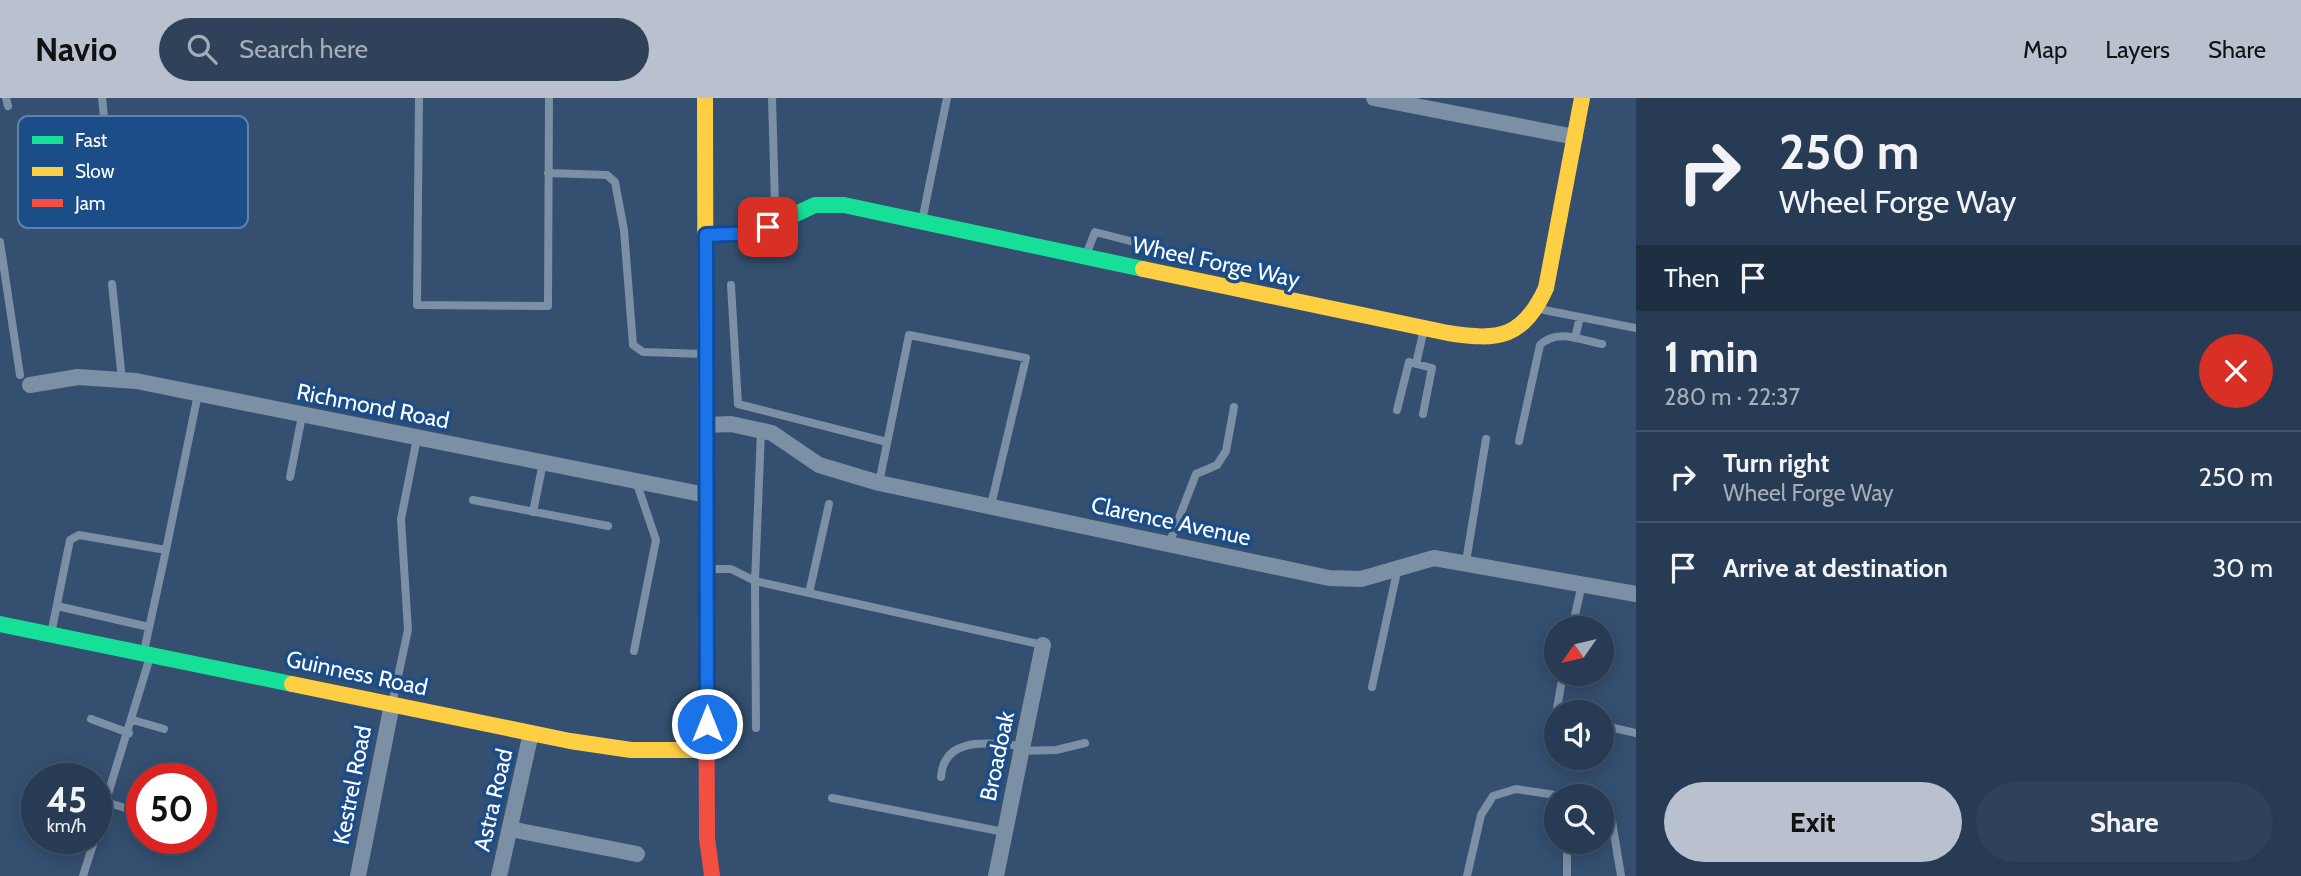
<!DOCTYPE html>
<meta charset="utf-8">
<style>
:root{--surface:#273b54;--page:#2f425a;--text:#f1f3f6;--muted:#a4adb8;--line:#43556b;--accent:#b8c1cd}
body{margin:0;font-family:Cabin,sans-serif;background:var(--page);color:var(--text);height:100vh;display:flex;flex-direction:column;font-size:26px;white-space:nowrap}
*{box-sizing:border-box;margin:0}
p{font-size:23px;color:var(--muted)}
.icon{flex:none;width:38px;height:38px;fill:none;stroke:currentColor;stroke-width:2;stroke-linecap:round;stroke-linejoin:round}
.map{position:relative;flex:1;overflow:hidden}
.side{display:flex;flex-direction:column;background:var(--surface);width:665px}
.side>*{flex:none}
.banner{background:#273b54;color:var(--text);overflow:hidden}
.needle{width:46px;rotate:236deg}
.buttons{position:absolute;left:1544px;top:518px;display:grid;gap:14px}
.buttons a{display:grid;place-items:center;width:70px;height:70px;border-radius:50%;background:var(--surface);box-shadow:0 4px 18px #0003,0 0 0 2px var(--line);font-size:35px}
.speed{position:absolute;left:21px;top:665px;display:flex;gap:14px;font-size:35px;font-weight:700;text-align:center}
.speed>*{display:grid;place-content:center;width:91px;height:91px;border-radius:50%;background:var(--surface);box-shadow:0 4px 18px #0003,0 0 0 2px var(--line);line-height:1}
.speed small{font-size:18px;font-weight:400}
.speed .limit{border:10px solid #d22;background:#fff;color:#111}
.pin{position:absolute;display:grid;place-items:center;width:60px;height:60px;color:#fff;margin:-30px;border-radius:14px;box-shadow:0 4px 10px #0006}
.me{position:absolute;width:77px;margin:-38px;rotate:0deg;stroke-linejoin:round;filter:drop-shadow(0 0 5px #0008)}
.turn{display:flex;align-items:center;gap:24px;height:147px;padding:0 28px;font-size:32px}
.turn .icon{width:91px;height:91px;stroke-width:2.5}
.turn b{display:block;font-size:49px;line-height:60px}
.then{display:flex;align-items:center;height:66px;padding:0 28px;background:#0003;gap:14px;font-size:26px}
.round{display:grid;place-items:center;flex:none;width:74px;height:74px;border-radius:37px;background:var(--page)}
.summary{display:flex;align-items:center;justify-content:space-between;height:119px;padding:0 28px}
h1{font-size:42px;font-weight:800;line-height:52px}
.primary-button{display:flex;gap:14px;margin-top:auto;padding:14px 28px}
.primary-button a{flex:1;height:80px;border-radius:42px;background:var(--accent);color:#111;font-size:28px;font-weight:800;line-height:80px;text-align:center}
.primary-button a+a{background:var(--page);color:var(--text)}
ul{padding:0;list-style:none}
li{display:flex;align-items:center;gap:21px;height:91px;padding:0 28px;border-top:2px solid var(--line)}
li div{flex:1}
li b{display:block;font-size:26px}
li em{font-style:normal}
header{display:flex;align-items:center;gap:42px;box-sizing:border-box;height:98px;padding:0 35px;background:var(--accent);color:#111}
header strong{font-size:33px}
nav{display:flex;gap:38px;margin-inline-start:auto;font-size:24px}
.search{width:490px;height:63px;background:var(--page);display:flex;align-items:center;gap:18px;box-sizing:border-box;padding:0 24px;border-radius:38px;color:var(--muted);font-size:26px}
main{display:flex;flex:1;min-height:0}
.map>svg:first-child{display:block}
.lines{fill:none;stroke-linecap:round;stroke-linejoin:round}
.lane{stroke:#7b8fa5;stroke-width:8}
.street{stroke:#7b8fa5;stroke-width:16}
.fast{stroke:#16e098;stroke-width:16}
.slow{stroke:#ffcf43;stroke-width:16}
.jam{stroke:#f24e42;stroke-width:16}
.route-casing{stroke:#114b97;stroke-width:18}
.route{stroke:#1a73e8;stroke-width:12}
.labels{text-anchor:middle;stroke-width:7;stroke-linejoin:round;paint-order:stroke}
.street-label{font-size:23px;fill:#fff;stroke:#1b4d89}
.key{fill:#1b4d89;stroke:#5f82ac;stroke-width:2}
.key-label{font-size:19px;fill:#fff}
</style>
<header>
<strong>Navio</strong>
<div class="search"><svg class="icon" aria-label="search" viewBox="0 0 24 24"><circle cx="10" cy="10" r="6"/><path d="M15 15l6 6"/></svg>Search here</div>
<nav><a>Map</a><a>Layers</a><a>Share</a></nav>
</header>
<main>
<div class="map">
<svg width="1636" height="778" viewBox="0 0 1636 778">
<rect width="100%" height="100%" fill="#344f70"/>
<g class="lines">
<!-- lane -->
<path class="lane" d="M6,0L8,8
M102,0L111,84
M419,0L417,207L548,208L549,0
M772,0L775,105L780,120
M548,75L607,77L615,84L624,132L633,247L643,254L704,256
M922,123L947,0
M0,144L20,277
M1086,157L1095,134L1169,153
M112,186L122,282
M731,187L738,306L887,344
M1539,211L1636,230
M1575,240L1580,219
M1416,266L1424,231
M1397,312L1409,264L1432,270L1423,316
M761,333L755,483L1043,547
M1519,343L1540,247C1557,230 1581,242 1602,246
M290,379L302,318
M879,385L909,237L1026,260L991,407
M473,402L608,428
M533,414L543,365
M1169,446L1196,376L1217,367L1226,353L1234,309
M166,452L198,296
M1466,464L1486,341
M708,471H731L755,483L756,630
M809,495L829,406
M57,508L149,529
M1572,530L1582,486
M51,536L70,442L79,437L166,452L144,553
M634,553L656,442L636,383
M1372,589L1398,469
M392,606L408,532L401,421L417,340
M1556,616L1563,576
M91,621L129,635
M133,622L164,631
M1601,627L1636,635
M1021,653L1056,652L1085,645
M941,679C944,636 992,646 1022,648
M832,700L1004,734
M106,704L138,714
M1601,708L1611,717L1621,778
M96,735L150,559
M83,778L95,740
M1467,778L1481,717L1493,698L1516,691L1562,698
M1567,778V744"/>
<!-- street -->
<path class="street" d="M1374,0L1575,39
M30,287L78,279L136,283L706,397
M706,327L731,326L772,335L819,367L879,385L1329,480L1361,481L1434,460L1636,496
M510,731L637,756
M358,778L392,606
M499,778L531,635
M996,778L1043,547"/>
<!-- fast -->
<path class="fast" d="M706,137L755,135L815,107H844L1143,171
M0,526L292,586"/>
<!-- slow -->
<path class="slow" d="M705,0L706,456
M1143,171L1448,235C1499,243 1523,240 1546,190L1582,0
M292,586L570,643L631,652H707"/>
<!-- jam -->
<path class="jam" d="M706,456L707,740L712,778"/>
</g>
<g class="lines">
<defs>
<path id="route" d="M707,626L706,137L755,135L768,129"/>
</defs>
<!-- route casing -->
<use href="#route" class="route-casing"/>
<!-- route -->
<use href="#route" class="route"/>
</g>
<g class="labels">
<!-- street labels -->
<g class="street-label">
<text transform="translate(1216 164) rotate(12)" y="8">Wheel Forge Way</text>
<text transform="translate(373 308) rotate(11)" y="8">Richmond Road</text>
<text transform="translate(1171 423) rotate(12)" y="8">Clarence Avenue</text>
<text transform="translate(357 575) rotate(12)" y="8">Guinness Road</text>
<text transform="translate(997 658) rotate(-78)" y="8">Broadoak</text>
<text transform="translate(352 687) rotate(-79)" y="8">Kestrel Road</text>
<text transform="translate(493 702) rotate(-77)" y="8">Astra Road</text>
</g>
</g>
<!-- legend -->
<rect x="18" y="18" width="230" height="112" rx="10" class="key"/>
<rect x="32" y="38" width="31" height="8" fill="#16e098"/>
<rect x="32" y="69" width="31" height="9" fill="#ffcf43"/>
<rect x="32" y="101" width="31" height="8" fill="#f24e42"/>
<g class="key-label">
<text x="75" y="49">Fast</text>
<text x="75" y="80">Slow</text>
<text x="75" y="112">Jam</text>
</g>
</svg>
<div class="buttons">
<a><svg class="needle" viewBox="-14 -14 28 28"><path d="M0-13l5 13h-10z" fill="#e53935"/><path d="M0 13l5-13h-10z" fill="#a4adb8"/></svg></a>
<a><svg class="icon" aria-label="sound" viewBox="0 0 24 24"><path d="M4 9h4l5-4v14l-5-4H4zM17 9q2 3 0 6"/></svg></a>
<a><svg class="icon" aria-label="search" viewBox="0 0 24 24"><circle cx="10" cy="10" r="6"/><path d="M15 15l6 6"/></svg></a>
</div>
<div class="speed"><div>45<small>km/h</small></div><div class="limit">50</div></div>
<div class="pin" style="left:768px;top:129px;background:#d93025"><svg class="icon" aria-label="arrive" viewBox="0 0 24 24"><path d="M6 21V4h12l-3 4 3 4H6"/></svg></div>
<svg class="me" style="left:707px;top:626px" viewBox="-20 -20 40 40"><circle r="17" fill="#1a73e8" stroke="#fff" stroke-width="3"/><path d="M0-11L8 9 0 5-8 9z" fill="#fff"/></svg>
</div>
<section class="side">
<div class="banner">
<div class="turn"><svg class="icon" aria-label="right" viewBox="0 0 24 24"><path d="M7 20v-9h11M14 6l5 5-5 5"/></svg><div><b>250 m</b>Wheel Forge Way</div></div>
<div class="then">Then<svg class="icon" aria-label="arrive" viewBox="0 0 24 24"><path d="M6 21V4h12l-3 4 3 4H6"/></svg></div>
</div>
<div class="summary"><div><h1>1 min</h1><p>280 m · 22:37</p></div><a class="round" style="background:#d93025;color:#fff"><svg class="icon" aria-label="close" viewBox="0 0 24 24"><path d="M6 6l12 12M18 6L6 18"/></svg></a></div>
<ul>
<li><svg class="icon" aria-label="right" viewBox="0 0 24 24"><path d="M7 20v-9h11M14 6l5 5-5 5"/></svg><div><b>Turn right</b><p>Wheel Forge Way</p></div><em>250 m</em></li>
<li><svg class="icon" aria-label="arrive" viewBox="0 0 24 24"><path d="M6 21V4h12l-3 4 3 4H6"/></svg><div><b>Arrive at destination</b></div><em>30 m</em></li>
</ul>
<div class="primary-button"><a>Exit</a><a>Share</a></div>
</section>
</main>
